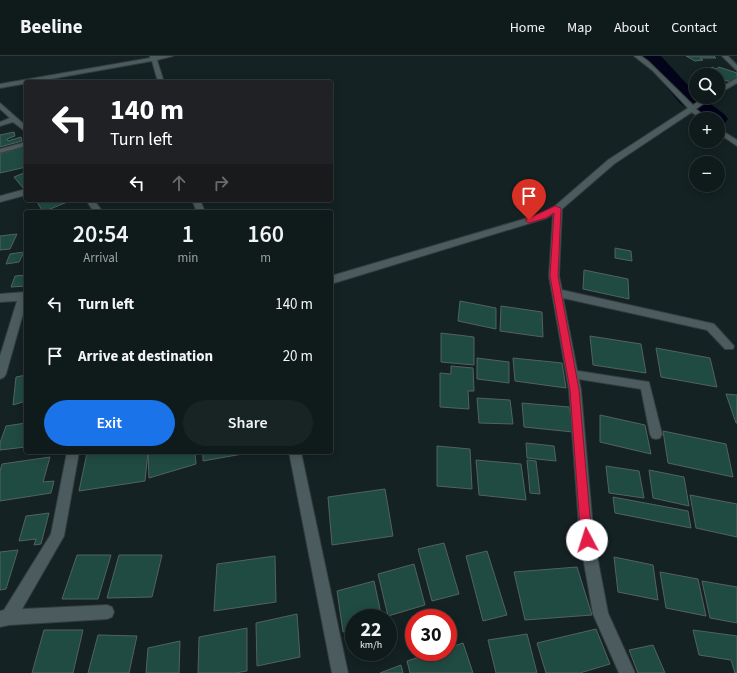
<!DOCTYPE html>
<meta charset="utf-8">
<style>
:root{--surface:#0f1a1b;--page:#182324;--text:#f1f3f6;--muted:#9ba1a3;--line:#2f383a;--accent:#1a73e8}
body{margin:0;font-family:"Source Sans 3",sans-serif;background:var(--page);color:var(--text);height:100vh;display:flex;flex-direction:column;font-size:15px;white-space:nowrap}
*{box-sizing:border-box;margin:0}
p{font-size:13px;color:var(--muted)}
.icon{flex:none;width:22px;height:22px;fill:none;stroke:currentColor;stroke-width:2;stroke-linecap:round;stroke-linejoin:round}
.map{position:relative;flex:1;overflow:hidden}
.details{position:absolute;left:24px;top:154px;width:309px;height:244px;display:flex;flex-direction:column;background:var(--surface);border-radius:4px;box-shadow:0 2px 10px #0003,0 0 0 1px var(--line)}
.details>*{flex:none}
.guide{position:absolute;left:24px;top:24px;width:309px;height:122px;border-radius:4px;box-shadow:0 2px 10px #0003,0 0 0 1px var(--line);background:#202124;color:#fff;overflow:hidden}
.buttons{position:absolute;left:689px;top:12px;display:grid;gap:8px}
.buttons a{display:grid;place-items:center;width:36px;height:36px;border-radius:50%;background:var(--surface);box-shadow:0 2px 10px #0003,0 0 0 1px var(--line);font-size:20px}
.speed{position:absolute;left:345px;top:553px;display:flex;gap:8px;font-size:20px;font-weight:700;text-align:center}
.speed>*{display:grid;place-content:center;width:52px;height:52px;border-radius:50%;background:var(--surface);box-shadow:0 2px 10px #0003,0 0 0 1px var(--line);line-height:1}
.speed small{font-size:10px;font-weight:400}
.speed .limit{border:6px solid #d22;background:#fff;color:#111}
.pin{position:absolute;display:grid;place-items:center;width:34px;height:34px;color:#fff;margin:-41px -17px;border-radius:50% 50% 50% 0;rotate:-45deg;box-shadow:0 0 4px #0007}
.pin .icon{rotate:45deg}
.me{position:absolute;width:44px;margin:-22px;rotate:355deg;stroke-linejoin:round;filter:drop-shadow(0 0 3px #0008)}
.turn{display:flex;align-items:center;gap:14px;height:84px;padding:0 20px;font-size:18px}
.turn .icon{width:52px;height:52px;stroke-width:2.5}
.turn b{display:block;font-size:28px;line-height:34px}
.lanes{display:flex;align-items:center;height:38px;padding:0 20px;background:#0003;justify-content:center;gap:20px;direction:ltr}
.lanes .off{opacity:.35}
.eta{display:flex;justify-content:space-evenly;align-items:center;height:68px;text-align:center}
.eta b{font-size:24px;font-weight:600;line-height:28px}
.cta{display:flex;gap:8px;margin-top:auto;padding:8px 20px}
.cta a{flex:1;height:46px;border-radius:24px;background:var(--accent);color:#fff;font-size:16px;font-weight:600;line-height:46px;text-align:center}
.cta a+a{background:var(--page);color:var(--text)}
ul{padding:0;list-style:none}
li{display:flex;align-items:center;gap:12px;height:52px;padding:0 20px}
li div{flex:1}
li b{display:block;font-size:15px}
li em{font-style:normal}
header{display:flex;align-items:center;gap:24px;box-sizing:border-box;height:56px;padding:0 20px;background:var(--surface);border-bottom:1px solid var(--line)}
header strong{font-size:19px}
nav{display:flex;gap:22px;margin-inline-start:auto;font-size:14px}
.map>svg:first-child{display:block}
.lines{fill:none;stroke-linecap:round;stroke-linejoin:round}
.river{fill:#03041a;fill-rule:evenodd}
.building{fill:#204b42;stroke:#53625e}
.service-casing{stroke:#333c3e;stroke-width:2}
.minor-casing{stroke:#333c3e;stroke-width:2}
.service{fill:#4c5b5d;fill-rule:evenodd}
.minor{fill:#4c5b5d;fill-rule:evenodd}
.route{fill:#e11d48;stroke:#92132f}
</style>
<header>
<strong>Beeline</strong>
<nav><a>Home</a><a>Map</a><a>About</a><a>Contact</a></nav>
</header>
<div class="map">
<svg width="737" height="617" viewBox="0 0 737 617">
<rect width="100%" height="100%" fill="#142224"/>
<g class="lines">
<!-- river -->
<path class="river" d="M640,0H661L696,38V41H701L724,58L728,63L724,68L718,69V63H702L680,47Z"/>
</g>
<!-- building -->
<path class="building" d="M686,0H714L716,2H700L703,4L695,5Z
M712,11L716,13L719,11L737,17V21L731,26L718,22V19H708L712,16L708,14Z
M14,76L15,80L7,83L8,85L21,81L22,85L0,91V79Z
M26,90V111L0,117V98Z
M26,116V131L23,132L14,121Z
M36,144H72L43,156Z
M17,178L10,193L0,194V180Z
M615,192L631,195L632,205L615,202Z
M24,196L19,206L6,208L10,198Z
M584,214L628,223L629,243L583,233Z
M26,219V230L11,231L15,220Z
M460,245L496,252V273L458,265Z
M501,250L542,256L543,281L500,275Z
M441,277L474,281V309L441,306Z
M590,280L641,288L646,317L593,309Z
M656,292L710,302L717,331L661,321Z
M477,302L509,306V327L477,323Z
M513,302L562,307L566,332L515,325Z
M451,310L473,312L474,335H468L469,353L440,351V317L451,318Z
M26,319V345L13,349L16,321Z
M726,338L737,339V367H736Z
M477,342L510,344L513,368L479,367Z
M522,347L569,351L573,376L524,371Z
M600,359L645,369L651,398L600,386Z
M26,367V391L0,394V387L6,370Z
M663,375L726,388L733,421L668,407Z
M526,387L554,390L556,405L527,402Z
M437,390L470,393L472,433L437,430Z
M94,396H148L145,425L79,435L87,397Z
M148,396H195L196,408L149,422Z
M203,396H254L203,405Z
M50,401L43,426L54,425L51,437L0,445V415L2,408Z
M476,404L521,408L526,444L479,439Z
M527,404L536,405L540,438L530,437Z
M606,410L639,415L644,442L609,437Z
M649,414L684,421L689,450L653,442Z
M385,433L393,480L332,489L328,441Z
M690,439L737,448V481L696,472Z
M613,441L688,455L691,472L615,457Z
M49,457L41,488L34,489L36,483L19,485L26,460Z
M444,487L459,538L432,545L418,493Z
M18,494L6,533L0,534V496Z
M487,495L507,559L483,565L466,500Z
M77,499H111L98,543H62Z
M119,499H162L152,541L107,542Z
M275,500L276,546L214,555L217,508Z
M614,501L653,509L658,544L618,536Z
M414,508L425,549L388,560L378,518Z
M577,511L592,559L525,564L514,516Z
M660,516L698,523L706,560L666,552Z
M374,525L382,562H354V573L343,576L337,535Z
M702,525L737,531V567L710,562Z
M297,558L300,601L257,610L256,567Z
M247,572V615L235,617H198L199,581Z
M596,573L610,608L580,617H546L537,587Z
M44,574H83L73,617H32Z
M693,574L737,580V617H735L731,604L699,599Z
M527,578L537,617H496L488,584Z
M98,579L137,580L129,617H88Z
M180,585L179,617H146L148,592Z
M463,587L473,617H410L407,605L435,596H448V592Z
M653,589L665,617H638L629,594Z
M401,609L403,617H380Z"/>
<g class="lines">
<defs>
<path id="service" d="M26,86V90L0,97V93Z
M572,314L649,326L662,378L660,382L656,383L652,382L650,378L641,333L572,322L568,321L567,318L568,315Z"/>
<path id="minor" d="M150,0H173L157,4L164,26H158L152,5L0,32V28L150,2Z
M634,0H641L648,5L693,49L705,41H713L696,53L708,63H700L692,56L614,108L562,153L559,220L562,234L710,267L714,268L734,290L733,293H725L707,274L563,242L581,334L594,484L608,557L635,617H619L593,558L580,484L569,334L549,220L553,158L547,162L331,228V220L541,158L555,150L608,104L688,52L653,15Z
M722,0H728L737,9V15Z
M737,22V27L718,38V33Z
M0,47L26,70V76L13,66L0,70V66L10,62L0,53Z
M718,72L737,84V90L718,77Z
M26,133V139L0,146V140Z
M86,144H94L103,156H94Z
M192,144H200L205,156H197Z
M26,236V247L6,318L4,321L0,323V300L17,245L0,246V238Z
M67,396H79L64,480L22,553L107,549L112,551L114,556L112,561L107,563L9,569L0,571V555L4,554L51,478Z
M289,396H301L348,617H332Z"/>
</defs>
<!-- service casing -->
<use href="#service" class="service-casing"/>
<!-- minor casing -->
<use href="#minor" class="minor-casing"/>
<!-- service -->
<use href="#service" class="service"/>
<!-- minor -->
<use href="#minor" class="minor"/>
</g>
<!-- route -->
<path class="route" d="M555,150L561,152L558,220L579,334L592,484L591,488L587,490L583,488L581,484L570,334L550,220L554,157L546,162L529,167L525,164Z"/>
</svg>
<div class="buttons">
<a><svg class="icon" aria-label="search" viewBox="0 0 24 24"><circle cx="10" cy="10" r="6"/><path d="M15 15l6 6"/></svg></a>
<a>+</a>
<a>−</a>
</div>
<div class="speed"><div>22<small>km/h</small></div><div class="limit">30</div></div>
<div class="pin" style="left:529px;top:164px;background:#d93025"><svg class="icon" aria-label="arrive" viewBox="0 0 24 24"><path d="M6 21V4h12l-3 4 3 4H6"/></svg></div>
<svg class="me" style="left:587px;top:484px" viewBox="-20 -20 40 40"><circle r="19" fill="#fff"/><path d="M0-13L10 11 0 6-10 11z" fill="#e11d48"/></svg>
<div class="guide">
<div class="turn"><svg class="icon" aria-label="left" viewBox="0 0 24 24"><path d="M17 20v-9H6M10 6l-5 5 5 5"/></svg><div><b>140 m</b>Turn left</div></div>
<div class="lanes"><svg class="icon" aria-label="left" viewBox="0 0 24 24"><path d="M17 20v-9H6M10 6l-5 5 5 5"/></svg><svg class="icon off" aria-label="ahead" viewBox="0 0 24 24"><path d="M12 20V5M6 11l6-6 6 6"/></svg><svg class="icon off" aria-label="right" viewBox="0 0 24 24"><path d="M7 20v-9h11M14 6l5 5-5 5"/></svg></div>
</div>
<section class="details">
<div class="eta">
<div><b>20:54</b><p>Arrival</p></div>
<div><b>1</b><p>min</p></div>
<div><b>160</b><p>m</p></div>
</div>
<ul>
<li><svg class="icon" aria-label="left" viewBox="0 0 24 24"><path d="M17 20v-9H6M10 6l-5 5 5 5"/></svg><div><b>Turn left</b></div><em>140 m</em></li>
<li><svg class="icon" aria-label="arrive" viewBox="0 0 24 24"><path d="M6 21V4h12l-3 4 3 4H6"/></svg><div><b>Arrive at destination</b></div><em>20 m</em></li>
</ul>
<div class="cta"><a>Exit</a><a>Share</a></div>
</section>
</div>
